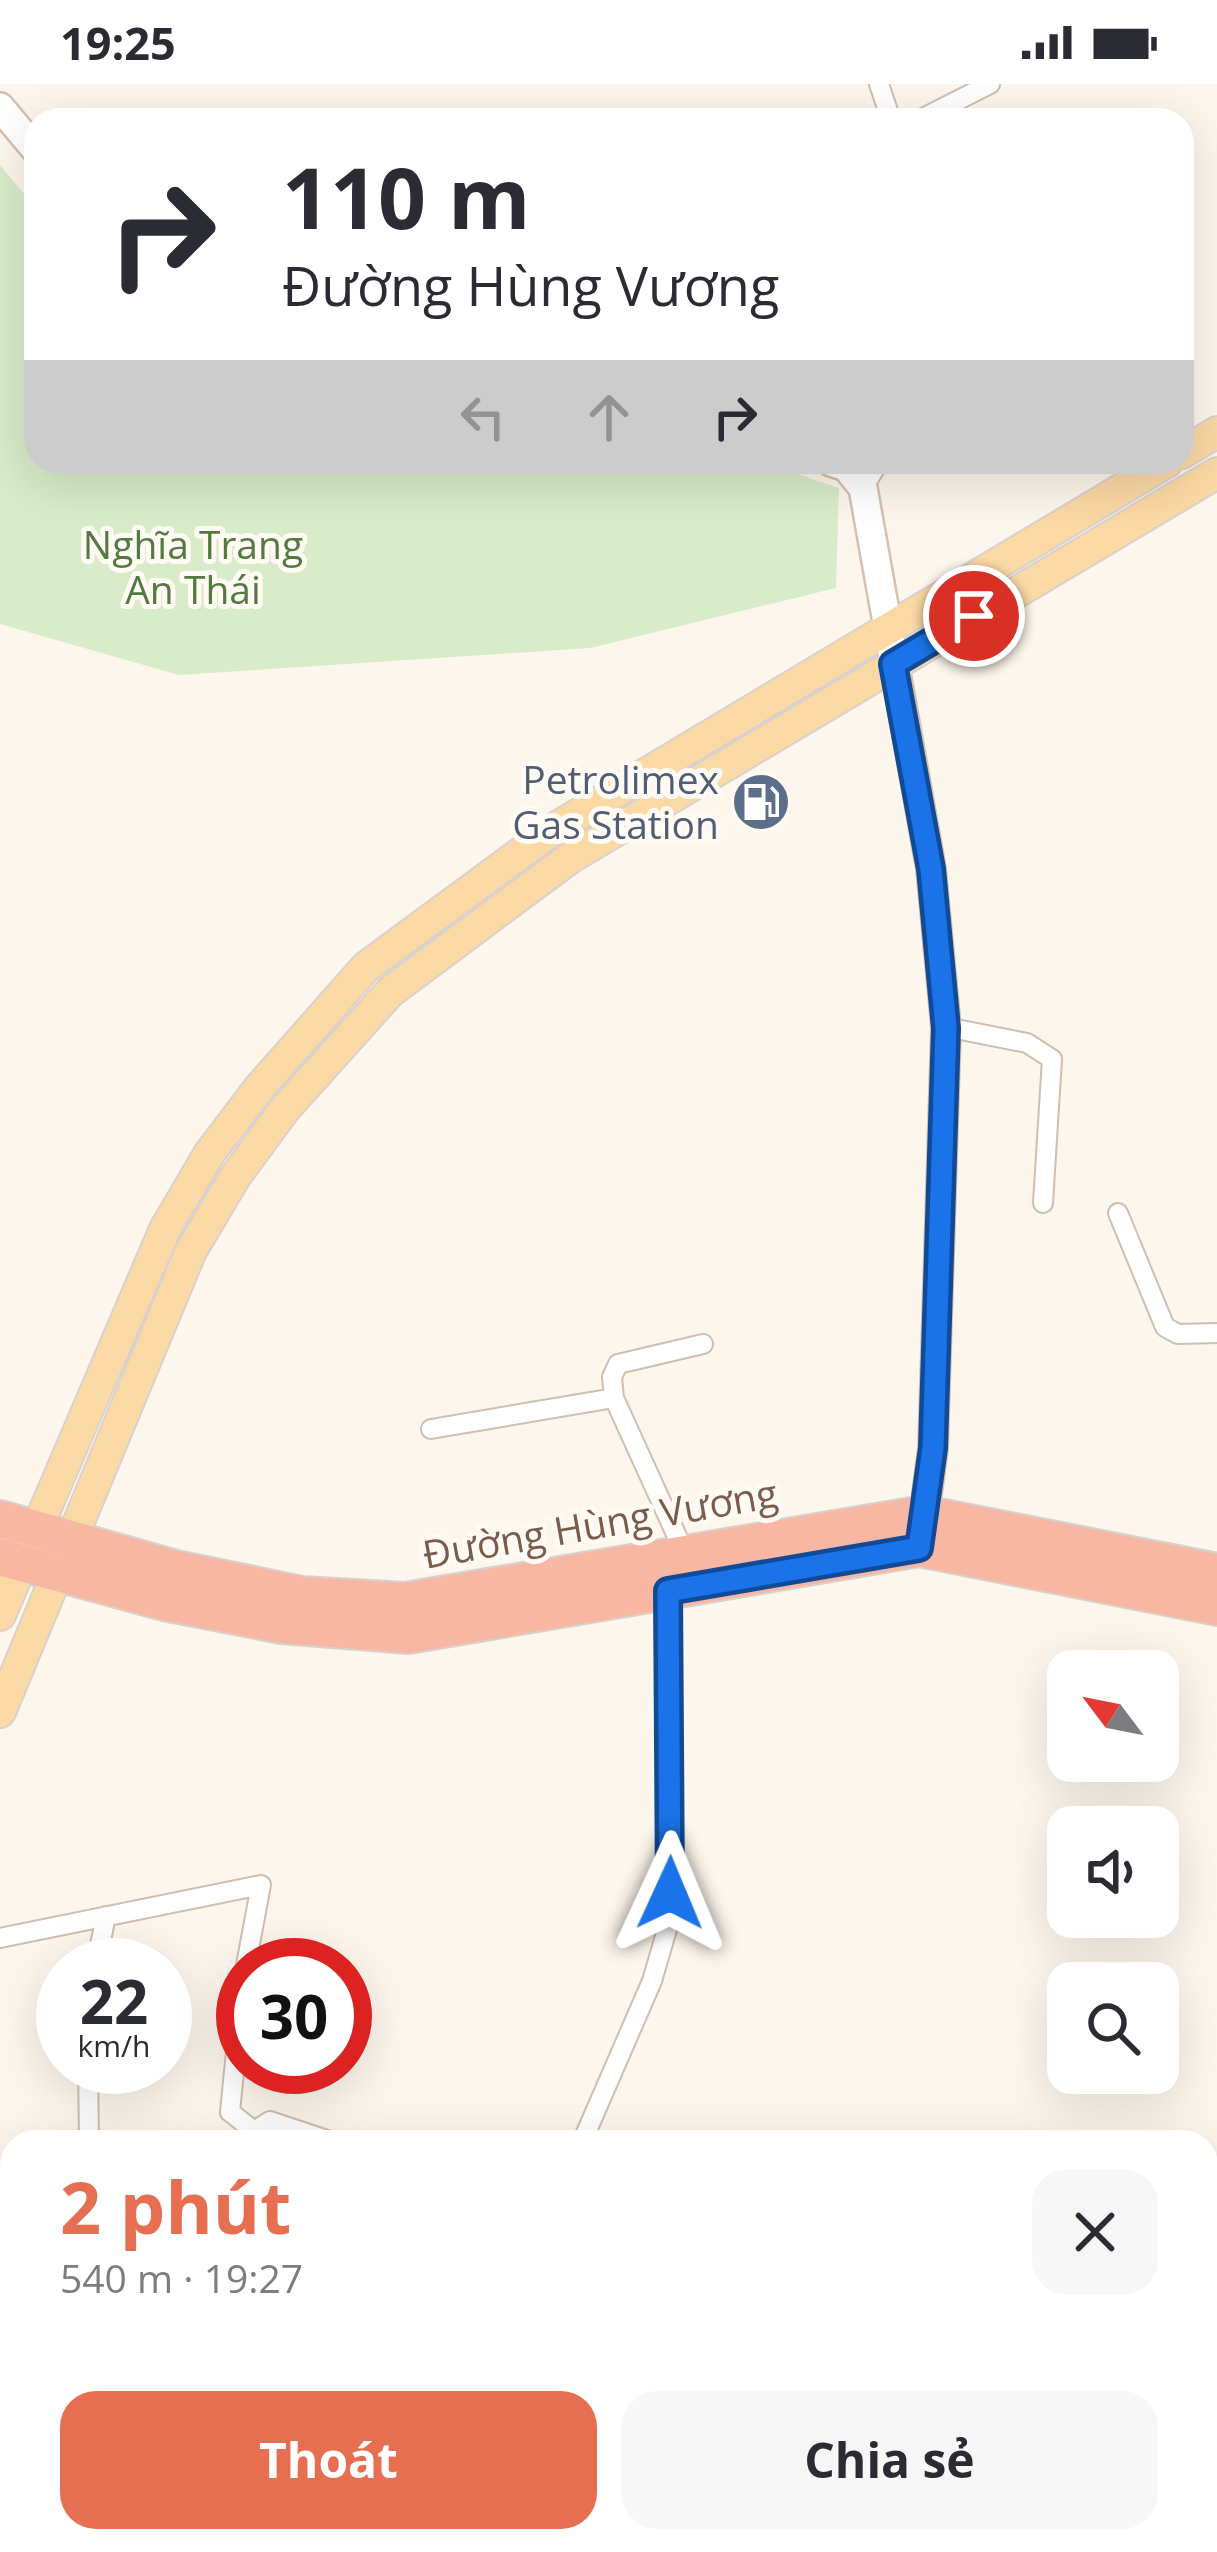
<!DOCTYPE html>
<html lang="vi">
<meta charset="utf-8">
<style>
:root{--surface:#fff;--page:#f7f7f7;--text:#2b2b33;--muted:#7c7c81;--accent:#e76f51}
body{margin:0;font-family:"Open Sans",sans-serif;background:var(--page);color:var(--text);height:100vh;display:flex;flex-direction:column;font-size:45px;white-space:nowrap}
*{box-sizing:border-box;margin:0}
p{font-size:39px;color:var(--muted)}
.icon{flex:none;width:66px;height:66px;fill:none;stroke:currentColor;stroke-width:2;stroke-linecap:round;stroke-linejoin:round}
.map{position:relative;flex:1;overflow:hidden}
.drawer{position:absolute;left:0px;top:2046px;width:1218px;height:423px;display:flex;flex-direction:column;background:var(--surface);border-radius:36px 36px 0 0;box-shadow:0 12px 48px #0002}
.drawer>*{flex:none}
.top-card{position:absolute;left:24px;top:24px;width:1170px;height:366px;border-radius:36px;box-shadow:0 12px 48px #0002;background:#fff;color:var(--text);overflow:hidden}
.needle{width:78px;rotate:302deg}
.controls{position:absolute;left:1047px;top:1566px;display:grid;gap:24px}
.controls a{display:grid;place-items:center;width:132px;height:132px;border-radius:24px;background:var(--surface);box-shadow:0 12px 48px #0002;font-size:60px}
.speed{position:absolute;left:36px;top:1854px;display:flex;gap:24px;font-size:60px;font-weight:700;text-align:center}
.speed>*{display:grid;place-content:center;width:156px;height:156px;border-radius:50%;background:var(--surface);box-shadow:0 12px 48px #0002;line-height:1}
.speed small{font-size:30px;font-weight:400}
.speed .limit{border:18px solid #d22;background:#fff;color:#111}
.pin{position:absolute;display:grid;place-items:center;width:102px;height:102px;color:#fff;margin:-51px;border:6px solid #fff;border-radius:50%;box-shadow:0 3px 12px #0007}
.me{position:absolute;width:132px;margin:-66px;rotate:1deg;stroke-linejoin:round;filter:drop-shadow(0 0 9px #0008)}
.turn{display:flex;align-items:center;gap:42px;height:252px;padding:0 60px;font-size:54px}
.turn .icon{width:156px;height:156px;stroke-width:2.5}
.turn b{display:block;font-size:84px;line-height:102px}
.lanes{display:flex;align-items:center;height:114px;padding:0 60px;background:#0003;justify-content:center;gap:60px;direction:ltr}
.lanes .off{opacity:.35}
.round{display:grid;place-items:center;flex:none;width:126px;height:126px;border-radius:36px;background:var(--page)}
.headline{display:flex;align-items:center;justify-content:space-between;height:204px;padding:0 60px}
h1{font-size:72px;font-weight:700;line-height:90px;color:var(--accent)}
.primary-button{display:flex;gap:24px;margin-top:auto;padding:24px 60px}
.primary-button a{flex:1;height:138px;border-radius:36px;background:var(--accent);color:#fff;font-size:48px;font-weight:700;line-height:138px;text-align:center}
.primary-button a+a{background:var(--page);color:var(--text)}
.status{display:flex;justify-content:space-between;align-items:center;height:84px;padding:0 60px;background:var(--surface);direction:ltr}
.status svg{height:33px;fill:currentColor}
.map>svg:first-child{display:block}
.green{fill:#d8ecc9}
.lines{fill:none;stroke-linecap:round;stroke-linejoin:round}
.street-casing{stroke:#d1beb0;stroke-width:22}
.secondary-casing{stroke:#d6c0b0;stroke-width:32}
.primary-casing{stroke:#dad1cd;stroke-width:34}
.highway-casing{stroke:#dad1cd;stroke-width:40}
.street{stroke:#fff;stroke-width:18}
.secondary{stroke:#fff;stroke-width:27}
.primary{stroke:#fbd9a5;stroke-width:30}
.highway{stroke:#f7b7a3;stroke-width:36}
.route-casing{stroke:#114b97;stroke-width:30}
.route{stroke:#1a73e8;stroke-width:21}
.labels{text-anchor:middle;stroke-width:10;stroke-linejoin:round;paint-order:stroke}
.park-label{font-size:39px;fill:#537a41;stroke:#fffaf3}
.service-label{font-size:39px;fill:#4e5e75;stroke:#fffaf3;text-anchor:end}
.street-label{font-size:39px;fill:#7a5c4d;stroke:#fffaf3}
</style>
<div class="status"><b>19:25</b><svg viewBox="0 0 49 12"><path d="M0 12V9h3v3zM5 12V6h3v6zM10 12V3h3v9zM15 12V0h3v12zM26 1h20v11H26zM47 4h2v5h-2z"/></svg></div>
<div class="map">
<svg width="1217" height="2468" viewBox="0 0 1217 2468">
<rect width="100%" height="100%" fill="#fdf6ec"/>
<!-- green -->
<path class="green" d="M0,81L36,124V378H761L839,404L836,504L590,564L179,591L0,540Z"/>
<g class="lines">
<defs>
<path id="street" d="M879,0L891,36
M919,36L990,0
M863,404L879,378
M946,943L1027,959L1052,975L1043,1119
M1118,1129L1165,1243L1178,1250L1217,1249
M431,1345L614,1314
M685,1470L614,1314L612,1293L618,1280L703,1260
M0,1854L261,1801L246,1881
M96,1881L106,1832
M243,1897L230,2028L254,2047L270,2037L333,2058
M88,1983L89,2058
M582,2058L652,1897L668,1842L673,1775L668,1507
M1206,2272L1217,2271
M1124,2457L1140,2468
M14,2468L19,2457
M69,2468L94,2457
M394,2468L402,2457
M700,2468L706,2457
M906,2468L914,2457
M991,2468L999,2457
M1079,2468L1088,2457"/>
<path id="secondary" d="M0,23L36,66
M831,378L846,383L863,404L931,785L946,943L933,1364L922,1448"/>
<path id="primary" d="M1182,369L1217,348
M0,1531L165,1145L209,1070L259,1004L366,883L552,746L1167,378
M0,1628L191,1167L235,1093L285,1025L390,908L570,774L1217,389"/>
<path id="highway" d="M0,1435L176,1485L302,1511L405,1517L924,1430L1217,1488
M0,1473L164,1518L282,1541L408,1551L919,1464L1217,1523"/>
</defs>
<!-- street casing -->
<use href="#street" class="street-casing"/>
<!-- secondary casing -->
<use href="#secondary" class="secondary-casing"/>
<!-- primary casing -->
<use href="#primary" class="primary-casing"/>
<!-- highway casing -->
<use href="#highway" class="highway-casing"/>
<!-- street -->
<use href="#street" class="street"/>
<!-- secondary -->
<use href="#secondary" class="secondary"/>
<!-- primary -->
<use href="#primary" class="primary"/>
<!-- highway -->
<use href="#highway" class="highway"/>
</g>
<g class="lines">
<defs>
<path id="route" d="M670,1809L668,1507L919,1464L933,1364L946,944L931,785L893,580L974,532"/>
</defs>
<!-- route casing -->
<use href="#route" class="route-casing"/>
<!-- route -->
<use href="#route" class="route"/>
</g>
<!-- icons -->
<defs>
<symbol id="fuel-disc" viewBox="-11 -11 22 22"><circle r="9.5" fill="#5c6f8a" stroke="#fffaf3"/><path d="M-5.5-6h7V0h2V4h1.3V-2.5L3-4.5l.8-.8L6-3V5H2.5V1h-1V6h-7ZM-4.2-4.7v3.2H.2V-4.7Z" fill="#fff"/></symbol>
</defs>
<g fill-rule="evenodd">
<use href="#fuel-disc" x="728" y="685" width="66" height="66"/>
</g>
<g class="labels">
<!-- park labels -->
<g class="park-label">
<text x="193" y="475">Nghĩa Trang<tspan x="193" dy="45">An Thái</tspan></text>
</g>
<!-- service labels -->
<g class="service-label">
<text x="719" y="710">Petrolimex<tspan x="719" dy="45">Gas Station</tspan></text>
</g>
<!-- street labels -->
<g class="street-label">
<text transform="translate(600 1440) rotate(-10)" y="14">Đường Hùng Vương</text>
</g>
</g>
</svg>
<div class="controls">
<a><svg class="needle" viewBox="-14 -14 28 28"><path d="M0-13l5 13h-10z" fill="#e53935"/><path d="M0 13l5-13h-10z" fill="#7c7c81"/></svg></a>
<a><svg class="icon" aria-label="sound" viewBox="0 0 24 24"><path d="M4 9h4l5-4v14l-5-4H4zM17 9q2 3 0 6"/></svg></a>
<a><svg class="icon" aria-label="search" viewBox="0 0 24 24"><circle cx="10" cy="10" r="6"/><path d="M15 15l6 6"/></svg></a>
</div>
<div class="speed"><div>22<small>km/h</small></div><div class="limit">30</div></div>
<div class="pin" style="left:974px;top:532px;background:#d93025"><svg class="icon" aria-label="arrive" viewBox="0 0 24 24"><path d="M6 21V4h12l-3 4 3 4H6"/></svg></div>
<svg class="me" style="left:670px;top:1809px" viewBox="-20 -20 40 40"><path d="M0-17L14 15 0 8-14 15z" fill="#1a73e8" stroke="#fff" stroke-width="4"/></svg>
<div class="top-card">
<div class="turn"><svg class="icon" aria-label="right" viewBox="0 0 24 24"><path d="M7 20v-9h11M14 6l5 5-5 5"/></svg><div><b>110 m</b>Đường Hùng Vương</div></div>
<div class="lanes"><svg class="icon off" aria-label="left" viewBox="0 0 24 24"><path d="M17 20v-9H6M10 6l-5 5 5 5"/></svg><svg class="icon off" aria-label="ahead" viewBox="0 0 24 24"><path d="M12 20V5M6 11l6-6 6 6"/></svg><svg class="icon" aria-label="right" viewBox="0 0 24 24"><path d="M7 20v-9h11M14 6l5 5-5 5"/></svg></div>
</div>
<section class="drawer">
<div class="headline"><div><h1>2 phút</h1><p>540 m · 19:27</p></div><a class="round"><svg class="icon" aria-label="close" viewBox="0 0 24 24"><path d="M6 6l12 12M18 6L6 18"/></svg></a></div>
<div class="primary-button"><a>Thoát</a><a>Chia sẻ</a></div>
</section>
</div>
